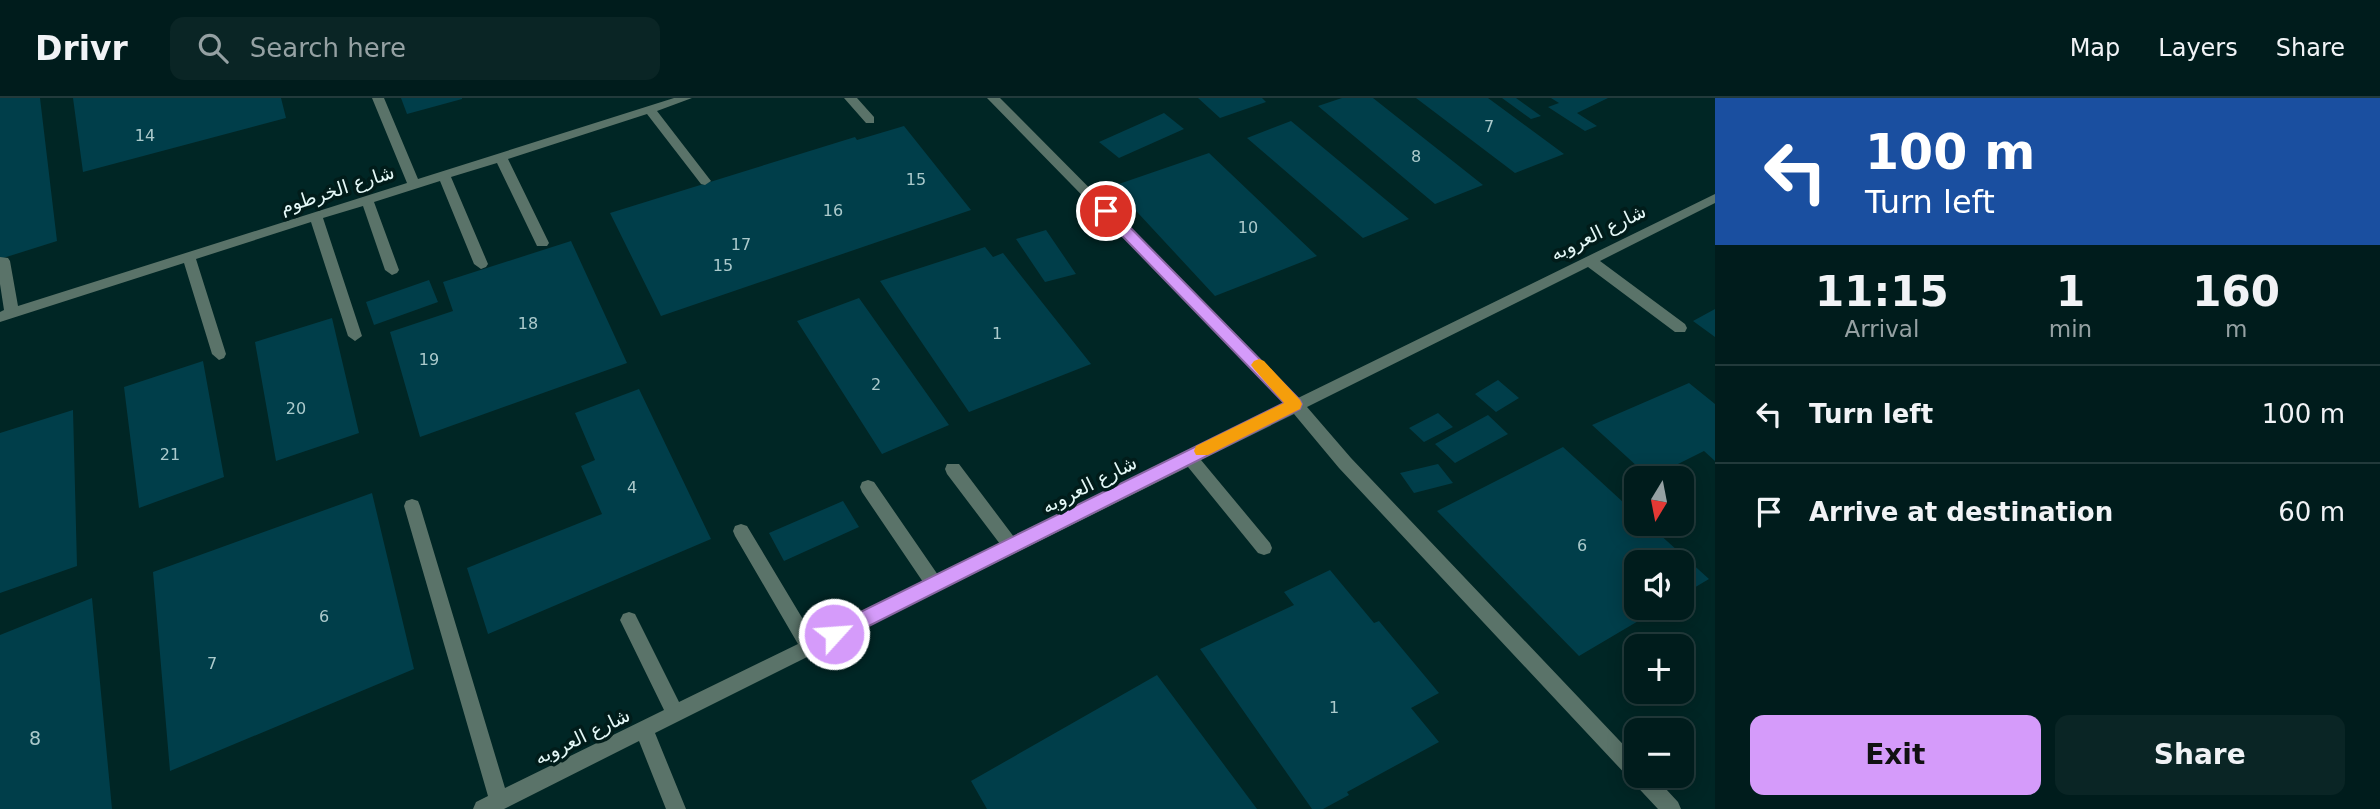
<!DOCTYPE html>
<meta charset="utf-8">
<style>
:root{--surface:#001c1c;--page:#0a2525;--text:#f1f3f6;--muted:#95a1a3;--line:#223a3b;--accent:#d59bfa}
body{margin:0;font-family:"DejaVu Sans",Cairo,sans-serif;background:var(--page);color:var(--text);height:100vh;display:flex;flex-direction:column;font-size:26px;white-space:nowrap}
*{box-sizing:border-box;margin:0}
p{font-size:23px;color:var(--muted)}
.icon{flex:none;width:38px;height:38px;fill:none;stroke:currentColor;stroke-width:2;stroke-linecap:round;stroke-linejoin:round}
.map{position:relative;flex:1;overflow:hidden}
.panel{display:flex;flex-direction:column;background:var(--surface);width:665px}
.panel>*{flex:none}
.banner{background:#1a4fa0;color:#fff;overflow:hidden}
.needle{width:46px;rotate:190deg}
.buttons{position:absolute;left:1624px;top:368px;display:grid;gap:14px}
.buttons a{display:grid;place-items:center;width:70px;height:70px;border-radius:14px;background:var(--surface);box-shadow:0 4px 18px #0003,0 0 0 2px var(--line);font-size:35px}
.pin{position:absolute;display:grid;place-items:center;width:60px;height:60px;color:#fff;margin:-30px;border:4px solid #fff;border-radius:50%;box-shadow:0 2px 7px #0007}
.me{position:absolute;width:77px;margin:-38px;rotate:64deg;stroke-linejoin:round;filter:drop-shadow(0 0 5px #0008)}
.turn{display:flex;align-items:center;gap:24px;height:147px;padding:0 35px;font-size:32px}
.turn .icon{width:91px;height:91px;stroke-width:2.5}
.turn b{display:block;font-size:49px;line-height:60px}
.eta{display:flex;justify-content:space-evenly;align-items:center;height:119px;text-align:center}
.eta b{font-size:42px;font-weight:700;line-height:49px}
.button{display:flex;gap:14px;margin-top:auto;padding:14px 35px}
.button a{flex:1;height:80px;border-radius:14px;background:var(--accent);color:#111;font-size:28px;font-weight:700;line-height:80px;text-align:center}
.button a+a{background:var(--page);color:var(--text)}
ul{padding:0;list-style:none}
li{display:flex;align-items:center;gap:21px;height:98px;padding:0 35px;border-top:2px solid var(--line)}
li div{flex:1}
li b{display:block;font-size:26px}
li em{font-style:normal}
header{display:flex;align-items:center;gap:42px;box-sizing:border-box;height:98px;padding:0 35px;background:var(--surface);border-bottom:2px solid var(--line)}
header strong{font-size:33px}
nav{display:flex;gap:38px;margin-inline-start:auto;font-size:24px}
.search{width:490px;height:63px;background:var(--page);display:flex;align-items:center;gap:18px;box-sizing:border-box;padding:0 24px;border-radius:14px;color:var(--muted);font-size:26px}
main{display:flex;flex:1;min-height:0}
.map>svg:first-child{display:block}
.building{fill:#003e4a}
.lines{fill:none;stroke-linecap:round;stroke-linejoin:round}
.service{fill:#5a7369;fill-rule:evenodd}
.route{fill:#d59bfa;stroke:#8a65a2;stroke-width:2}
.slow{fill:#f59e0b}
.labels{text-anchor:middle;stroke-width:7;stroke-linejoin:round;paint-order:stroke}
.number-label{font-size:16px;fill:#abcacc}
.street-label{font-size:19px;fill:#e4f8f7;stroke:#011c1a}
.near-number-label{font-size:19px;fill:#abcacc}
</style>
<header>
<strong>Drivr</strong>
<div class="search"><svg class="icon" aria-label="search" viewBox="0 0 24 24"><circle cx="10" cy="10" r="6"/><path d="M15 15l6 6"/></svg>Search here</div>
<nav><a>Map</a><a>Layers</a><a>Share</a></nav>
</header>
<main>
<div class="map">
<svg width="1715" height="711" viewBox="0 0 1715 711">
<rect width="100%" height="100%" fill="#002625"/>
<!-- building -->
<path class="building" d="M0,0H40L57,143L0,161Z
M73,0H281L286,20L83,74Z
M401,0H462V1L407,16Z
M1198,0H1262L1266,4L1220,20Z
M1342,0H1373L1483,87L1435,106L1318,8Z
M1416,0H1488L1564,56L1515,75Z
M1502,0H1516L1541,18L1531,21Z
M1551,0H1608L1577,15L1597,28L1585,33L1548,9L1559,5Z
M1164,15L1184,31L1119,60L1099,44Z
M1291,23L1409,121L1363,140L1247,40Z
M904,28L971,112L661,218L610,115L855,39L857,42Z
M1209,55L1317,158L1215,198L1113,88Z
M1046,132L1076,176L1045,184L1016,141Z
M571,143L627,265L420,339L390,234L453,213L443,184Z
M985,149L993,159L1003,155L1091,266L969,314L880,183Z
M429,182L438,204L374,227L366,204Z
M859,200L949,327L882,356L797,223Z
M1715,211V239L1693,223Z
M332,220L359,335L276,363L255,244Z
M203,263L224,379L139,410L124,289Z
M1498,282L1519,300L1496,314L1475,296Z
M1689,285L1715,306V363L1704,353L1676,367L1695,391L1682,397V380H1650L1592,327Z
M639,291L711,441L488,536L467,470L602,416L581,368L595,362L575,315Z
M73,312L77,468L0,495V335Z
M1438,315L1453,329L1424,344L1409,330Z
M1488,317L1508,336L1455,365L1435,346Z
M1563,349L1636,416V425H1647L1709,481L1682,497V464H1636V509H1662L1579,558L1437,413Z
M1438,366L1453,385L1414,395L1400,375Z
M372,395L414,571L170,673L153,474Z
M843,403L859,429L784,463L769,435Z
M1330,472L1374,525L1379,523L1439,595L1411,610L1439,644L1347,694L1349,697L1323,711H1312L1200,551L1294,507L1284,494Z
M92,500L112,711H0V537Z
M1157,577L1257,711H987L971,683Z"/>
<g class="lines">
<!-- service -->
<path class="service" d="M372,0H384L418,81L674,0H692L657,13L711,83L705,87L701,86L647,16L508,61L549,145L547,148H537L497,65L451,79L488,166L486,169L481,171L474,166L440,83L374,104L399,172L397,175L392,177L385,172L363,108L323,120L362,238L355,243L348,238L311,124L196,161L226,256L224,260L219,262L212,256L184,165L0,224V214L4,212L0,186V159L8,160L10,163L18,208L407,85Z
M844,0H857L874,19V25H866Z
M987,0H1000L1298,300L1715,96V105L1600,163L1685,226L1687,230L1685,234H1675L1588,169L1307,309L1351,360L1636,660V677H1653L1678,704L1681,711H1658L1339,370L1294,316L1201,362L1270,445L1272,450L1270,455L1264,457L1258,455L1188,369L655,635L686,711H666L639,643L504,711H473L476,704L488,698L404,408L406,403L412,401L418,403L420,408L505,690L664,612L620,522L623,516L629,514L635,516L679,604L798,546L735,438L733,433L735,428L741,426L747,428L813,538L923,484L862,394L860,389L862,384L868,382L874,384L938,477L1000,446L947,376L945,371L947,366H959L1014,439L1286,306Z"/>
</g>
<!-- route -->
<path class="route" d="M1106,109L1111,110L1300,302L1302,306L1300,311L841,542L834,544L828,542L825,536L828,530L1284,305L1101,116V110Z"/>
<!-- slow -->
<path class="slow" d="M1259,261L1264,263L1300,302L1302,306L1300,311L1208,357H1196L1194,353L1196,348L1284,305L1254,271L1251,267L1254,263Z"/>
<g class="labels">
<!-- number labels -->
<g class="number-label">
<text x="1489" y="34">7</text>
<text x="145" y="43">14</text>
<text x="1416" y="64">8</text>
<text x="916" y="87">15</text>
<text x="833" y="118">16</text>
<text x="1248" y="135">10</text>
<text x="741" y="152">17</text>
<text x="723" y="173">15</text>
<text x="528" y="231">18</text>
<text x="997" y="241">1</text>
<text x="429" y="267">19</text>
<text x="876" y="292">2</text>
<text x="296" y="316">20</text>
<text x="170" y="362">21</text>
<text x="632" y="395">4</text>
<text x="1582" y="453">6</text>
<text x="324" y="524">6</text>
<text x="212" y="571">7</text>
<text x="1334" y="615">1</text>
</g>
<!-- street labels -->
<g class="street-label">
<text transform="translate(337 91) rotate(-18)" y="7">شارع الخرطوم</text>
<text transform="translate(1598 134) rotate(-26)" y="7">شارع العروبه</text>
<text transform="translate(1089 386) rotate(-27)" y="7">شارع العروبه</text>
<text transform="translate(582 638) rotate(-26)" y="7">شارع العروبه</text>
</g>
<!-- near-number labels -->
<g class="near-number-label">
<text x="35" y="647">8</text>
</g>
</g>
</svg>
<div class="buttons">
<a><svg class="needle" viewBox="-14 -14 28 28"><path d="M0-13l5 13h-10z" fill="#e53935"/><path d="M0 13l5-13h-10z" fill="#95a1a3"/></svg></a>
<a><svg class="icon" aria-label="sound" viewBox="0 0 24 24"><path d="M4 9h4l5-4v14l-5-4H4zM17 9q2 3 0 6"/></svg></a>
<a>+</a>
<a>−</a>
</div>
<div class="pin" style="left:1106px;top:113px;background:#d93025"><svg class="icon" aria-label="arrive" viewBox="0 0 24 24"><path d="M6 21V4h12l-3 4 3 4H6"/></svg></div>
<svg class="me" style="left:834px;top:536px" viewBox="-20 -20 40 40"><circle r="17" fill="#d59bfa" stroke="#fff" stroke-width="3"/><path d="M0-11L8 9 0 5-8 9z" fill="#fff"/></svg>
</div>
<section class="panel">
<div class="banner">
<div class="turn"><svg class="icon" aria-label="left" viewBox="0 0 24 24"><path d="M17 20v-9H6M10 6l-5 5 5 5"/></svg><div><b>100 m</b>Turn left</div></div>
</div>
<div class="eta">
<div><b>11:15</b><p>Arrival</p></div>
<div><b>1</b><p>min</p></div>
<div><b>160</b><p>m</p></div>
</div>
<ul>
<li><svg class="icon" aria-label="left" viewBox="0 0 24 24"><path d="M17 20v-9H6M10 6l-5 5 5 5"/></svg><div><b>Turn left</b></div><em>100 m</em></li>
<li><svg class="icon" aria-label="arrive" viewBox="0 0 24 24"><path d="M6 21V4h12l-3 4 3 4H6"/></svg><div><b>Arrive at destination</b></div><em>60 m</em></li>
</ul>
<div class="button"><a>Exit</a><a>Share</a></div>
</section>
</main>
